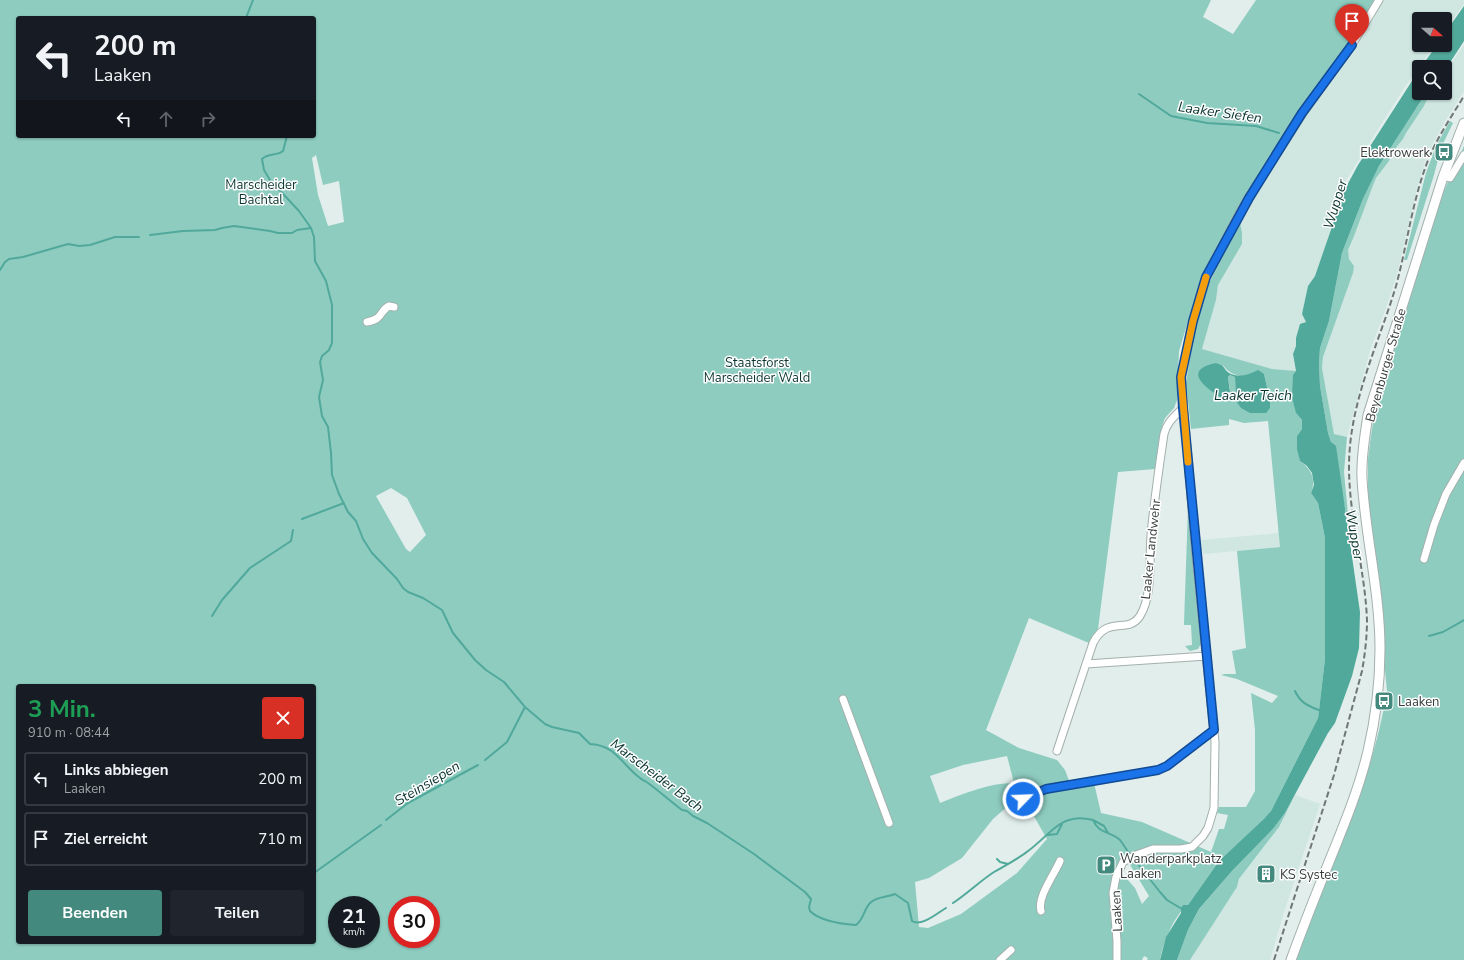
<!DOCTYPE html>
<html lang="de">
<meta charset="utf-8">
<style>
:root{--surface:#171b24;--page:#20242c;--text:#f1f3f6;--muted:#9ea1a6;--line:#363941;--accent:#44897d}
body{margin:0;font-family:"Nunito Sans",sans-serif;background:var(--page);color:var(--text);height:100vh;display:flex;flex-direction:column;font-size:15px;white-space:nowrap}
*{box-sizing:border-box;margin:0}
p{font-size:13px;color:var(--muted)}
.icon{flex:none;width:22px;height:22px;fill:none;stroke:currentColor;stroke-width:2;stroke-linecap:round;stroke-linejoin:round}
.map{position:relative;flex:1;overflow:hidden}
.sheet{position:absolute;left:16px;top:684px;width:300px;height:260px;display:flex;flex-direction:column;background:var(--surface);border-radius:4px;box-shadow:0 1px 3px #0004}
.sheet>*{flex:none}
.hud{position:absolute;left:16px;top:16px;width:300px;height:122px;border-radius:4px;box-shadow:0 1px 3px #0004;background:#171b24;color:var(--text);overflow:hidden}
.needle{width:26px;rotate:111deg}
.buttons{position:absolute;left:1412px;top:12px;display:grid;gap:8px}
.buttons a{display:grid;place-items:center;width:40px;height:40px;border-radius:4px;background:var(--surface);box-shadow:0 1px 3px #0004;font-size:20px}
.speed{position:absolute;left:328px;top:896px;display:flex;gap:8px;font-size:20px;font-weight:700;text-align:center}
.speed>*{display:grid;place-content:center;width:52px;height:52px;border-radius:50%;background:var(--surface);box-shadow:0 1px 3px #0004;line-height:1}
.speed small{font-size:10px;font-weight:400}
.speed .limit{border:6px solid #d22;background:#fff;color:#111}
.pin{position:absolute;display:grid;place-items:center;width:34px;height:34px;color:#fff;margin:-41px -17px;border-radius:50% 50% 50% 0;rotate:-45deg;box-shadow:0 0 4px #0007}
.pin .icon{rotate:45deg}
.me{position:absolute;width:44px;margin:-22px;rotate:66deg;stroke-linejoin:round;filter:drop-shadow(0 0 3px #0008)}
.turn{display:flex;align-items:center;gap:14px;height:84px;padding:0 12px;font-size:18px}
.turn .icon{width:52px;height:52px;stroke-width:2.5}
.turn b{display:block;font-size:28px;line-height:34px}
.lanes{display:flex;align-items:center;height:38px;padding:0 12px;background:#0003;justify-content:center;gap:20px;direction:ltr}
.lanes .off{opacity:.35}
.round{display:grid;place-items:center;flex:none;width:42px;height:42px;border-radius:4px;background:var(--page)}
.summary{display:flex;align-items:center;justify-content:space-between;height:68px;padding:0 12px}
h1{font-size:24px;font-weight:700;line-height:30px;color:#1e9e55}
.action{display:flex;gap:8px;margin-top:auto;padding:8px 12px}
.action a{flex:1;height:46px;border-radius:4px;background:var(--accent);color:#fff;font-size:16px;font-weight:700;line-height:46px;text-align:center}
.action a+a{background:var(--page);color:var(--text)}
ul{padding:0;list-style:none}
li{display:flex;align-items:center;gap:12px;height:54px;margin:0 8px 6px;padding:0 4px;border:2px solid var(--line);border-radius:4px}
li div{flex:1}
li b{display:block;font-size:15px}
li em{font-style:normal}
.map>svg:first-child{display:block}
.built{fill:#cfe6e1}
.green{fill:#8eccc0;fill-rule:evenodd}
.water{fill:#51a99b}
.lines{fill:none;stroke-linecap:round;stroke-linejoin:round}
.stream{stroke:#51a99b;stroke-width:2}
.minor-casing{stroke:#a3b0ad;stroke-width:9}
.secondary-casing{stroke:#a3b0ad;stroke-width:11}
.minor{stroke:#fff;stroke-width:7}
.secondary{stroke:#fff;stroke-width:9}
.rail{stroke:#6f7775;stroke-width:2;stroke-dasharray:6 3;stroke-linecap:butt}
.route-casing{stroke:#114b97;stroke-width:10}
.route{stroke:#1a73e8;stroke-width:7}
.slow{stroke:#f59e0b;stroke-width:7}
.labels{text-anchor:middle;stroke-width:3;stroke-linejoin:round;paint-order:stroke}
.poi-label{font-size:13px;fill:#383e3d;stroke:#fff;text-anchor:start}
.park-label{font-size:13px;fill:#0c3730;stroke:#fff}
.street-label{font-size:13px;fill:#383e3d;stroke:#fff}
.water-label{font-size:14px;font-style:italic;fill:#09342e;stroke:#fff}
</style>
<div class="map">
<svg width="1464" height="960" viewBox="0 0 1464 960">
<rect width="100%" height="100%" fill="#e1eeeb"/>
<!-- built -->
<path class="built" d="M1383,0H1464V4L1445,30V19H1419V45H1435L1404,88L1343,185L1327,242L1315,276L1308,286L1302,314L1306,322L1296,338V346L1293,354L1296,371L1272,369L1202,349L1216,300L1218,285L1242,244V233L1240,222L1250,204L1304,117L1353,52L1366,33Z
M1464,45V91L1445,121L1427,155L1416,192L1397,274L1386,308L1370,350L1347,437L1334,434L1322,368L1323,357L1353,273L1354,266L1349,259L1347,250L1376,178L1389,161L1394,150L1403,139L1406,133L1424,106L1430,93H1445V72Z
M1279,533L1280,547L1203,554L1201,540Z
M1295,795L1320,804L1284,912L1270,960H1190L1237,887L1240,878L1279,827Z"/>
<!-- green -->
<path class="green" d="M0,0H1211L1203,17L1233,34L1256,0H1375L1355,35L1299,111L1247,192L1202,275L1179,351L1177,400L1174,408L1165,418L1162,426L1155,469L1118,472L1098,629L1093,635L1089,643L1029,618L986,730L1019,748L1057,760L1065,770L1070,783H1094L1101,813L1142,822L1211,852L1219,829H1224L1228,815L1217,813L1219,807H1246L1255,791V730L1251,693L1272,703L1278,696L1237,679L1221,675L1224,674H1236L1232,651L1246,648L1237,551L1280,547L1268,421L1244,423L1229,419V425L1191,429L1186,383L1193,338L1199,310L1209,283L1240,222L1242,233V244L1218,285L1216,300L1202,349L1272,369L1296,371V413L1302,420V429L1297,436L1300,461C1312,470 1316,479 1311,493L1318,503L1325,538V659L1319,710L1318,718L1271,811L1265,819L1219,861L1188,905C1174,915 1163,943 1160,960H1147L1148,958L1144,956L1142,960H0ZM18,18H314V136H18ZM316,155L323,185L339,181L344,222L328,226L318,195L312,158ZM1223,365C1233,380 1249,376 1264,374L1270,400V408L1236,401L1235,377L1230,375L1228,377L1231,396ZM391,488L407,498L426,535L410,552L406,549L376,496ZM18,686H314V942H18ZM1007,756L1014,783C988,783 963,794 940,803L930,776L963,765ZM1023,797L1047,839L1017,873L961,914L928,928L919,927L915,882L929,878L962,858L993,819L1008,806ZM1123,860L1129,863L1149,896L1142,904L1135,888L1119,870ZM337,905H371V939H337ZM397,905H431V939H397Z
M1426,93H1430L1424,106L1406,133L1403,139L1394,150L1389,161L1376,178L1372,188L1354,236L1348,250L1349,259L1354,266L1353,273L1323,357L1322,368L1334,434L1347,437L1344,472L1348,514L1346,513L1331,442L1328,433L1320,386L1319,364L1320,348L1329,321L1342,253L1363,199L1379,166Z
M1450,121L1453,123L1441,148L1434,175L1407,260H1404L1426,173L1436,146Z
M1464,146V960H1296C1328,871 1372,785 1387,691L1368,494V459L1371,436L1374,416L1393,346L1438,204Z
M1188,508L1201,644L1198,649L1190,651L1185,646L1192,645L1191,625H1184V623Z
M1295,795L1279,827L1239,879L1237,887L1190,960H1177L1188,930L1199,909L1232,871L1273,829L1285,813Z"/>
<!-- water -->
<path class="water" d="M1464,6V41L1451,61L1445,67H1421L1437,45H1445V33Z
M1419,70V93H1426L1379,166L1363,199L1342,253L1329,321L1320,348L1319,364L1320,386L1328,433L1331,442L1336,446L1360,612L1359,648L1352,676L1335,723L1328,733L1285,813L1273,829L1232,871L1199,909L1188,930L1177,960H1160L1166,937L1181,913V908L1183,905H1188L1219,861L1264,819L1271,811L1318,718L1319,710L1325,659V538L1318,503L1311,493L1314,485L1312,473L1307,466L1300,461L1297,449V436L1302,429V420L1296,413L1292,397L1293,375L1296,371L1293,354L1296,346V338L1300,324L1306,322L1302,314L1308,286L1315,276L1345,189L1358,165Z
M1216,363C1226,366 1223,369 1229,373C1239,378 1248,375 1258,370L1264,374L1270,400V408L1266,413H1250L1241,408L1236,401L1235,377L1230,375L1228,377L1231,400L1228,402C1212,392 1177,371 1216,363Z"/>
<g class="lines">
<!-- stream -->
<path class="stream" d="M246,18L253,0
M1139,94L1171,116L1207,123L1256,126L1279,133
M287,136L283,151C277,156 268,153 262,159L264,170L270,180L299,211L311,228L314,237L315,261L326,281L332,305V343L329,350L322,356L320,362L323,380L319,397L322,416L328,427L331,453L332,475L339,494L348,512L356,521L363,539L372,553L397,579L403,588L408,592L423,598L442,610L453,633L475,660L486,670L504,682L525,707L545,724L552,727L579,733L590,744C616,745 622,765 640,778C642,780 645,781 648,783C659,791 670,801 682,810L687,811L693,816L707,823L754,854L805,892L811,899L809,907L810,911C820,921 842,924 856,925C864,919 864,909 870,903C875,897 888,897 895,894L908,903L912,921C922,927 937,913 946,908
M150,235L183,231L215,230L222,228L234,226L270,231L278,233H292L297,230L311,228
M0,270L5,262L9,259L23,257L68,244L79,246L90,245L115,237H139
M302,519L344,503
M212,616L222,600L250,568L291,541L293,530
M1429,636L1443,632L1464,620
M1295,691C1301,704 1309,706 1321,711
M485,760L507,742L525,707
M386,820L408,803L478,765
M1093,820L1104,826L1108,833
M1048,835L1057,834L1062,824
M997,859L1000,862L1008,864
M1134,859L1160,892L1167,900L1182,909
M314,873L381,825
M953,903C967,894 980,881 994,872C1006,865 1018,859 1028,851C1041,842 1055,824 1069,820C1077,817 1085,818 1093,820C1098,834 1111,831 1120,840C1124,845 1127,851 1131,856"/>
<defs>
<path id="minor" d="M1443,176L1450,178L1464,155
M367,322C384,319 379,311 389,306L394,307
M1424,559L1434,525L1446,494L1464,463
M1086,664L1207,656
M843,699L889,823
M1057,751L1093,643C1108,614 1128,635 1140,616C1153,595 1149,559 1151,535C1154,501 1159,468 1164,434C1167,422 1174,417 1183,408
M1023,799L1045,789L1158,770L1167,766L1214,730
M1041,911C1037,897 1054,875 1060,861
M1000,960L1011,950
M1117,960V941L1113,893L1116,877L1123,862L1136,855L1153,849H1181L1192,847L1203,836L1208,828L1214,808L1215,742L1196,557L1181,377L1193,321L1206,277L1241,210L1303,113L1352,45L1379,0"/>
<path id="secondary" d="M1291,960C1303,927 1316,894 1329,862C1344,825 1359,789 1368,751C1376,717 1380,683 1380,649C1380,591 1365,535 1362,478C1361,457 1365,435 1368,415L1443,177L1464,123"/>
</defs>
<!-- minor casing -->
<use href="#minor" class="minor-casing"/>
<!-- secondary casing -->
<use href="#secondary" class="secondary-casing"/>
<!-- minor -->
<use href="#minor" class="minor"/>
<!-- secondary -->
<use href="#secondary" class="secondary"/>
<!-- rail -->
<path class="rail" d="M1274,960L1334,775L1362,671C1365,654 1367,637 1367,620C1365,569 1349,518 1349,467C1349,402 1378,346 1396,286C1408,242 1413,193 1432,151C1441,132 1453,114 1464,96"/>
</g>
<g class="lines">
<defs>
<path id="route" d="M1023,799L1046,789L1158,770L1167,766L1214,730L1183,408L1181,377L1193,321L1206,277L1249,198L1302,113L1352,45"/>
</defs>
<!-- route casing -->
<use href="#route" class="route-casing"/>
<!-- route -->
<use href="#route" class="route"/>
<!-- slow -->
<path class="slow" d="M1188,462L1181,377L1193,321L1206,277"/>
</g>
<!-- icons -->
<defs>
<symbol id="bus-square" viewBox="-11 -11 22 22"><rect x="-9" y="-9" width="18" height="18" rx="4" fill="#44897d" stroke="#fff"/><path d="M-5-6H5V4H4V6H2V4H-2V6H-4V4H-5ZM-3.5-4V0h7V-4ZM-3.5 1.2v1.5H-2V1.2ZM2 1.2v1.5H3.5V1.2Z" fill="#fff"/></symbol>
<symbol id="parking-square" viewBox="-11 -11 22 22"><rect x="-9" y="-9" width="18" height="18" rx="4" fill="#44897d" stroke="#fff"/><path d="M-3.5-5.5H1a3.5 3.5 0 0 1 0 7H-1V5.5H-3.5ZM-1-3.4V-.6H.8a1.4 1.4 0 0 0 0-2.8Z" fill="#fff"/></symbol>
<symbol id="building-square" viewBox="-11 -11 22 22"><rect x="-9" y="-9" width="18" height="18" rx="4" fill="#44897d" stroke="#fff"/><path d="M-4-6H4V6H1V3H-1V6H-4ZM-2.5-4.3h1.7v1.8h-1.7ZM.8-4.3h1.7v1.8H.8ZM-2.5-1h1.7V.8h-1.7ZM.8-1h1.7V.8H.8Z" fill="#fff"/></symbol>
</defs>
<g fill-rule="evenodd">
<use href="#bus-square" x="1433" y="141" width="22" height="22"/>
<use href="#bus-square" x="1373" y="690" width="22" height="22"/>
<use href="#parking-square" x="1095" y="854" width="22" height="22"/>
<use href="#building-square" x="1255" y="863" width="22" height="22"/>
</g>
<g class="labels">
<!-- poi labels -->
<g class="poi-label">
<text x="1430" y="157" text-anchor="end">Elektrowerk</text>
<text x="1398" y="706">Laaken</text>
<text x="1120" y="863">Wanderparkplatz<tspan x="1120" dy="15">Laaken</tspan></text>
<text x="1280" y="879">KS Systec</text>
</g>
<!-- park labels -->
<g class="park-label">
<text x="261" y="189">Marscheider<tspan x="261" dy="15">Bachtal</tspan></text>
<text x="757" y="367">Staatsforst<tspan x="757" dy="15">Marscheider Wald</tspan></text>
</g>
<!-- street labels -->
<g class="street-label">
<text transform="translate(1385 365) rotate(-74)" y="5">Beyenburger Straße</text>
<text transform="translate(1150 549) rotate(-84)" y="5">Laaker Landwehr</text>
<text transform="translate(1116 911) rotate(-93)" y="5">Laaken</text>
</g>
<!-- water labels -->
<g class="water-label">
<text transform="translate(1220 112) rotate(8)" y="5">Laaker Siefen</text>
<text transform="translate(1335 204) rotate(-73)" y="5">Wupper</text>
<text x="1253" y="400">Laaker Teich</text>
<text transform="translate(1355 535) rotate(80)" y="5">Wupper</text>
<text transform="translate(657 775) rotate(37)" y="5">Marscheider Bach</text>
<text transform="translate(427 783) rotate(-31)" y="5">Steinsiepen</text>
</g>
</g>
</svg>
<div class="buttons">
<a><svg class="needle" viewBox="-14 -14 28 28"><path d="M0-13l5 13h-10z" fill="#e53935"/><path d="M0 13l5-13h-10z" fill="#9ea1a6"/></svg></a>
<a><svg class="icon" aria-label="search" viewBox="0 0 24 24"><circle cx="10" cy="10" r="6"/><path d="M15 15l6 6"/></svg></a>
</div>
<div class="speed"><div>21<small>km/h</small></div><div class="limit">30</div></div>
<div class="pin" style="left:1352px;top:45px;background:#d93025"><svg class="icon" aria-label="arrive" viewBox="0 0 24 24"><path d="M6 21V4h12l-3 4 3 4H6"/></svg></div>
<svg class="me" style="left:1023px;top:799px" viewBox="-20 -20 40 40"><circle r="17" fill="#1a73e8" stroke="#fff" stroke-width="3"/><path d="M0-11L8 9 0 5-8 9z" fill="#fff"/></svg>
<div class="hud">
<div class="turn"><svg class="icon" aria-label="left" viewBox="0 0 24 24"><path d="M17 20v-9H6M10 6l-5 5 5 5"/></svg><div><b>200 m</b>Laaken</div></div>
<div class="lanes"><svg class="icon" aria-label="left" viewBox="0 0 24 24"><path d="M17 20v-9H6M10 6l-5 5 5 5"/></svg><svg class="icon off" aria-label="ahead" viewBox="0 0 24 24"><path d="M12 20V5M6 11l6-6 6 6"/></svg><svg class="icon off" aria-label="right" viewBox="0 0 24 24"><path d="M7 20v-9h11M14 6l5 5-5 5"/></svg></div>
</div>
<section class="sheet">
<div class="summary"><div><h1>3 Min.</h1><p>910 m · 08:44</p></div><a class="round" style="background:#d93025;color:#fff"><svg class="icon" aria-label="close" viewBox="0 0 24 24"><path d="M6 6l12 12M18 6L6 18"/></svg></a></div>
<ul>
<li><svg class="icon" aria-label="left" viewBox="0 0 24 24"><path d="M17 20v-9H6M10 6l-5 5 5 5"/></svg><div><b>Links abbiegen</b><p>Laaken</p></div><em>200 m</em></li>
<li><svg class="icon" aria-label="arrive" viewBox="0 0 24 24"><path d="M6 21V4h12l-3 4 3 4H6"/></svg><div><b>Ziel erreicht</b></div><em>710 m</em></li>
</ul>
<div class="action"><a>Beenden</a><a>Teilen</a></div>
</section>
</div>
